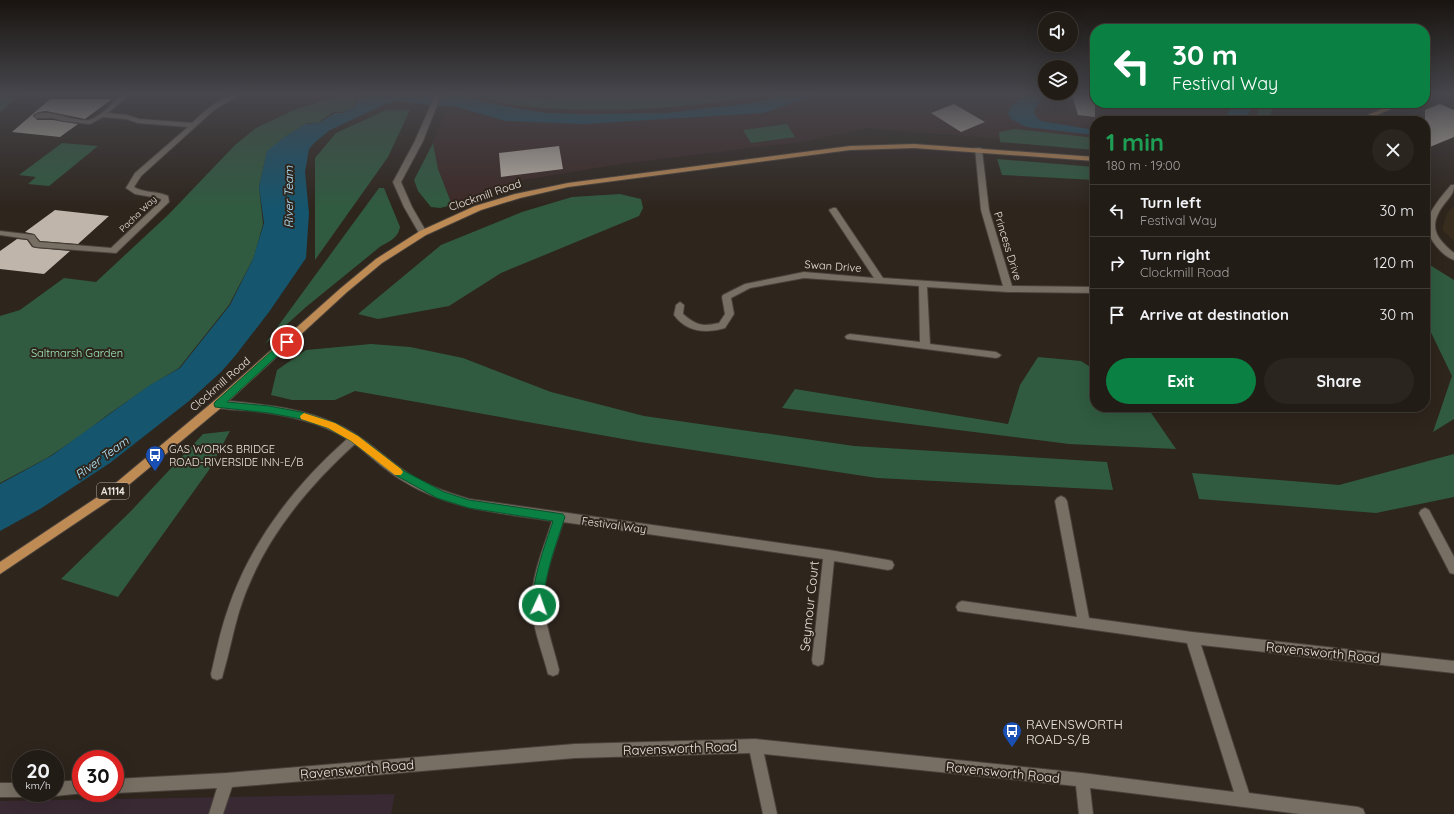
<!DOCTYPE html>
<meta charset="utf-8">
<style>
:root{--surface:#221c16;--page:#2a251f;--text:#f1f3f6;--muted:#a2a1a1;--line:#3f3a35;--accent:#0b8043}
body{margin:0;font-family:Quicksand,sans-serif;background:var(--page);color:var(--text);height:100vh;display:flex;flex-direction:column;font-size:15px;white-space:nowrap}
*{box-sizing:border-box;margin:0}
p{font-size:13px;color:var(--muted)}
.icon{flex:none;width:22px;height:22px;fill:none;stroke:currentColor;stroke-width:2;stroke-linecap:round;stroke-linejoin:round}
.map{position:relative;flex:1;overflow:hidden}
.sheet{position:absolute;left:1090px;top:116px;width:340px;height:296px;display:flex;flex-direction:column;background:var(--surface);border-radius:16px;box-shadow:0 4px 16px #0002,0 0 0 1px var(--line)}
.sheet>*{flex:none}
.guide{position:absolute;left:1090px;top:24px;width:340px;height:84px;border-radius:16px;box-shadow:0 4px 16px #0002,0 0 0 1px var(--line);background:#0b8043;color:#fff;overflow:hidden}
.tools{position:absolute;left:1038px;top:12px;display:grid;gap:8px}
.tools a{display:grid;place-items:center;width:40px;height:40px;border-radius:50%;background:var(--surface);box-shadow:0 4px 16px #0002,0 0 0 1px var(--line);font-size:20px}
.speed{position:absolute;left:12px;top:750px;display:flex;gap:8px;font-size:20px;font-weight:700;text-align:center}
.speed>*{display:grid;place-content:center;width:52px;height:52px;border-radius:50%;background:var(--surface);box-shadow:0 4px 16px #0002,0 0 0 1px var(--line);line-height:1}
.speed small{font-size:10px;font-weight:400}
.speed .limit{border:6px solid #d22;background:#fff;color:#111}
.pin{position:absolute;display:grid;place-items:center;width:34px;height:34px;color:#fff;margin:-17px;border:2px solid #fff;border-radius:50%;box-shadow:0 1px 4px #0007}
.me{position:absolute;width:44px;margin:-22px;rotate:3deg;stroke-linejoin:round;filter:drop-shadow(0 0 3px #0008)}
.turn{display:flex;align-items:center;gap:14px;height:84px;padding:0 16px;font-size:18px}
.turn .icon{width:52px;height:52px;stroke-width:2.5}
.turn b{display:block;font-size:28px;line-height:34px}
.round{display:grid;place-items:center;flex:none;width:42px;height:42px;border-radius:21px;background:var(--page)}
.overview{display:flex;align-items:center;justify-content:space-between;height:68px;padding:0 16px}
h1{font-size:24px;font-weight:700;line-height:30px;color:#1e9e55}
.button{display:flex;gap:8px;margin-top:auto;padding:8px 16px}
.button a{flex:1;height:46px;border-radius:24px;background:var(--accent);color:#fff;font-size:16px;font-weight:700;line-height:46px;text-align:center}
.button a+a{background:var(--page);color:var(--text)}
ul{padding:0;list-style:none}
li{display:flex;align-items:center;gap:12px;height:52px;padding:0 16px;border-top:1px solid var(--line)}
li div{flex:1}
li b{display:block;font-size:15px}
li em{font-style:normal}
.map>svg:first-child{display:block}
.commercial{fill:#392933}
.industrial{fill:#3c2926}
.built{fill:#382c1e}
.green{fill:#305b40}
.water{fill:#15556d}
.building{fill:#bfb5aa}
.lines{fill:none;stroke-linecap:round;stroke-linejoin:round}
.minor-casing{stroke:#49423b;stroke-width:2}
.major-casing{stroke:#49423b;stroke-width:2}
.minor{fill:#786f64;fill-rule:evenodd}
.major{fill:#bf8b55;fill-rule:evenodd}
.route{fill:#0b8043;stroke:#07532c}
.slow{fill:#f59e0b}
.labels{text-anchor:middle;stroke-width:4;stroke-linejoin:round;paint-order:stroke}
.far-street-label{font-size:9px;fill:#ebe5df;stroke:#2e251d}
.shield{fill:#2e251d;stroke:#b2aba5;stroke-width:1}
.shield-label{font-size:10px;font-weight:bold;fill:#ebe5df}
.street-label{font-size:11px;fill:#ebe5df;stroke:#2e251d}
.park-label{font-size:11px;fill:#a1edba;stroke:#2e251d}
.poi-label{font-size:11px;fill:#ebe5df;stroke:#2e251d;text-anchor:start}
.water-label{font-size:12px;font-style:italic;fill:#b4e8ff;stroke:#2e251d}
.near-street-label{font-size:13px;fill:#ebe5df;stroke:#2e251d}
.near-poi-label{font-size:13px;fill:#ebe5df;stroke:#2e251d;text-anchor:start}
</style>
<div class="map">
<svg width="1454" height="814" viewBox="0 0 1454 814">
<rect width="100%" height="100%" fill="#2e251d"/>
<!-- commercial -->
<path class="commercial" d="M395,794L391,814H0V801Z"/>
<!-- industrial -->
<path class="industrial" d="M451,95H1095V103H1262L1261,121H1095V146L867,128L801,142L620,164L523,180L452,205L438,169L433,143Z"/>
<!-- built -->
<path class="built" d="M1454,206V241L1442,230L1447,213Z"/>
<!-- green -->
<path class="green" d="M0,95H20L0,112Z
M335,95H358L352,108L344,112H333L318,123H308L286,136L267,152L259,187L263,224L254,257L229,305L179,368L151,385L106,416L83,434L47,458L0,483V316L20,310L64,278L96,282L169,214L235,145L256,128L294,110L335,97Z
M471,95H517L546,99L563,95H759C686,109 609,113 534,107C513,106 492,100 471,95Z
M1260,103H1274L1269,121H1250L1257,116Z
M386,110H410L388,157L315,260V158L336,133Z
M787,124L795,137L751,143L743,130Z
M1015,129L1095,138V150L1000,142L999,132Z
M62,143L98,146L49,186L28,184L36,177L19,175Z
M433,143L438,169L452,205L440,208L431,207L418,191L414,180Z
M997,159L1095,167V180L1002,175Z
M379,188H384L400,227C398,238 390,241 381,246L306,307L265,344Z
M620,194L641,199L643,208L639,216L501,273L449,306L378,319L358,314L441,245L522,212L572,197Z
M1425,262L1454,280V419L1433,432L1452,376L1425,320Z
M371,344L410,347L463,358L551,392L644,416L854,446L1107,462L1113,490L877,478L640,442L355,391L335,400H292L271,395L277,370L306,350Z
M1038,357L1081,361L1095,370V407H1147L1176,449L1069,444L782,408L795,389L1008,424L1020,385Z
M230,431L209,470L118,597L61,579L131,511L203,434Z
M1454,454V497L1376,513L1199,499L1192,473L1339,485Z"/>
<!-- water -->
<path class="water" d="M368,95H460L499,105L547,113L584,114L667,113L759,102L782,95H816L763,113L583,124L506,121L453,106H437L397,101L386,104L330,130L315,142L309,149L305,172L309,213L306,258L269,312L235,356L221,372L189,401L110,463L40,509L0,531V484L51,456L150,385L180,368L230,305L253,259L264,223L259,187L267,151L286,136L306,124L319,123L335,113H342L353,108L358,98Z
M1025,95H1043L1034,111L1035,115L1041,121L1095,130V135L1027,127L1011,119L1008,113C1011,104 1017,100 1025,95Z
M1236,103H1253L1250,112L1242,121H1221Z"/>
<!-- building -->
<path class="building" d="M1072,95H1095V117L1078,115Z
M50,99H112L85,119L46,111L39,112L33,115L37,120H53L78,124L60,137L12,132Z
M954,104L985,122L961,132L931,113Z
M1440,104L1454,110V137L1425,149V110Z
M559,146L563,169L501,177L499,153Z
M55,210L109,216L78,244L40,241L34,234L25,232Z
M17,239L27,240L32,247L36,248L70,251L44,274L0,269V251Z"/>
<g class="lines">
<defs>
<path id="minor" d="M122,95H129L108,113L127,115L139,119L192,123C205,111 221,95 239,95L214,110L141,176L134,187C144,193 157,191 168,196L169,202L116,253L36,247L33,246L28,239L0,235V231L34,235L39,242L111,248L161,201V199L158,198L135,194L126,188L135,173L188,127L138,123L126,119L103,117L90,124L63,121L53,118H37L34,116C46,106 74,123 89,120C99,118 114,102 122,95Z
M435,95H441L423,141L401,182L412,207L427,233L423,235L419,233L404,207L393,182L415,141Z
M975,148H981L982,150L989,210L1012,286L1095,287V293L1008,292L927,287L930,344L996,352L1001,355L999,357L996,358L847,339L845,337L847,335L850,334L920,342L919,286L804,278L750,288L731,298L734,314L725,328C706,334 686,332 674,315L676,305L680,302L684,305L683,314C696,325 702,327 719,323L725,314L722,297L723,295L745,284L804,272L874,278L829,210L833,208H836L883,278L1003,286L981,210Z
M1451,185H1454C1454,193 1450,197 1445,203C1428,225 1434,237 1454,253V260C1448,258 1441,252 1437,247C1416,222 1435,205 1451,185Z
M218,400C260,404 304,407 343,427C365,438 382,455 402,469C422,484 446,492 469,499L829,550L888,560L892,561L894,565L892,569L888,570L834,561L824,660L823,664L818,666L813,664L812,660L823,559L563,522C555,549 543,575 544,603C545,626 554,648 559,670L558,674L553,676L548,674L547,670C541,648 532,626 532,604C531,575 544,548 552,521C501,513 449,510 403,481C386,471 371,457 355,444C304,490 259,546 239,612C233,632 229,654 223,674L222,678L217,680L212,678L211,674C216,653 220,632 227,612C249,544 294,486 347,439C318,421 285,415 252,411C240,410 226,410 214,407L213,404L214,401Z
M1061,496L1065,498L1067,501L1089,618L1192,632L1454,661V673L1201,645L1249,793L1358,807L1363,809L1365,814H1300L1090,788L1093,814H1079L1076,786L764,754L777,814H763L750,753L575,758L232,787L223,814H209L217,788L115,793V779L227,773L575,744L755,739L1082,773L1234,792L1187,643L958,611L956,607L958,603L962,601L1077,617L1055,501L1057,498Z
M1425,508L1429,510L1454,557V574L1450,573L1419,513L1421,510Z
M81,780V793H84L55,796L50,794L55,793V782Z
M0,783H21V793H27L26,795L21,797H0Z"/>
<path id="major" d="M1396,103H1405L1363,121H1354Z
M914,144L1095,157V161L914,148L850,150L568,187L520,198L481,210L426,235L382,263L347,292L222,407L113,498L0,574V562L105,492L214,401L341,288L376,259L420,231L475,206L515,194L568,183L850,146Z"/>
</defs>
<!-- minor casing -->
<use href="#minor" class="minor-casing"/>
<!-- major casing -->
<use href="#major" class="major-casing"/>
<!-- minor -->
<use href="#minor" class="minor"/>
<!-- major -->
<use href="#major" class="major"/>
</g>
<!-- sky -->
<linearGradient id="sky" x2="0" y2="1"><stop stop-color="#191410"/><stop offset="0.45" stop-color="#46464c"/><stop offset="1" stop-color="#46464c" stop-opacity="0"/></linearGradient>
<rect width="1454" height="209" fill="url(#sky)"/>
<!-- route -->
<path class="route" d="M287,339L291,342L290,344L227,402L269,406L301,412L335,423L358,436L404,471L444,492L469,500L563,514L565,517C558,538 550,560 546,581C544,589 546,602 543,609L539,610L535,609C527,591 547,540 553,521L469,508L437,498L397,476L351,441L328,428L301,419L269,413L215,407L214,404L215,402L284,340Z"/>
<!-- slow -->
<path class="slow" d="M304,413L335,423L358,436L401,469L403,472L401,475H395L351,441L328,428L301,419L300,416Z"/>
<!-- icons -->
<defs>
<symbol id="bus-pin" viewBox="-11 -11 22 30"><path d="M0 17L-7.5 6A9.5 9.5 0 1 1 7.5 6Z" fill="#1a4fb4" stroke="#2e251d"/><path d="M-5-6H5V4H4V6H2V4H-2V6H-4V4H-5ZM-3.5-4V0h7V-4ZM-3.5 1.2v1.5H-2V1.2ZM2 1.2v1.5H3.5V1.2Z" fill="#fff"/></symbol>
</defs>
<g fill-rule="evenodd">
<use href="#bus-pin" x="144" y="444" width="22" height="30"/>
<use href="#bus-pin" x="1001" y="720" width="22" height="30"/>
</g>
<g class="labels">
<!-- far-street labels -->
<g class="far-street-label">
<text transform="translate(138 214) rotate(-44)" y="3">Pacha Way</text>
</g>
<!-- shield labels -->
<rect class="shield" x="97" y="483" width="32" height="16" rx="3"/>
<g class="shield-label">
<text x="113" y="495">A1114</text>
</g>
<!-- street labels -->
<g class="street-label">
<text transform="translate(485 195) rotate(-19)" y="4">Clockmill Road</text>
<text transform="translate(1008 246) rotate(73)" y="4">Princess Drive</text>
<text transform="translate(833 266) rotate(4)" y="4">Swan Drive</text>
<text transform="translate(220 384) rotate(-41)" y="4">Clockmill Road</text>
<text transform="translate(614 525) rotate(8)" y="4">Festival Way</text>
</g>
<!-- park labels -->
<g class="park-label">
<text x="77" y="357">Saltmarsh Garden</text>
</g>
<!-- poi labels -->
<g class="poi-label">
<text x="169" y="453">GAS WORKS BRIDGE<tspan x="169" dy="13">ROAD-RIVERSIDE INN-E/B</tspan></text>
</g>
<!-- water labels -->
<g class="water-label">
<text transform="translate(289 197) rotate(-90)" y="4">River Team</text>
<text transform="translate(102 458) rotate(-36)" y="4">River Team</text>
</g>
<!-- near-street labels -->
<g class="near-street-label">
<text transform="translate(809 606) rotate(-84)" y="5">Seymour Court</text>
<text transform="translate(1323 652) rotate(6)" y="5">Ravensworth Road</text>
<text transform="translate(680 748) rotate(-2)" y="5">Ravensworth Road</text>
<text transform="translate(357 769) rotate(-5)" y="5">Ravensworth Road</text>
<text transform="translate(1003 772) rotate(6)" y="5">Ravensworth Road</text>
</g>
<!-- near-poi labels -->
<g class="near-poi-label">
<text x="1026" y="729">RAVENSWORTH<tspan x="1026" dy="15">ROAD-S/B</tspan></text>
</g>
</g>
</svg>
<div class="tools">
<a><svg class="icon" aria-label="sound" viewBox="0 0 24 24"><path d="M4 9h4l5-4v14l-5-4H4zM17 9q2 3 0 6"/></svg></a>
<a><svg class="icon" aria-label="layers" viewBox="0 0 24 24"><path d="M12 4l9 5-9 5-9-5zM3 14l9 5 9-5"/></svg></a>
</div>
<div class="speed"><div>20<small>km/h</small></div><div class="limit">30</div></div>
<div class="pin" style="left:287px;top:342px;background:#d93025"><svg class="icon" aria-label="arrive" viewBox="0 0 24 24"><path d="M6 21V4h12l-3 4 3 4H6"/></svg></div>
<svg class="me" style="left:539px;top:605px" viewBox="-20 -20 40 40"><circle r="17" fill="#0b8043" stroke="#fff" stroke-width="3"/><path d="M0-11L8 9 0 5-8 9z" fill="#fff"/></svg>
<div class="guide">
<div class="turn"><svg class="icon" aria-label="left" viewBox="0 0 24 24"><path d="M17 20v-9H6M10 6l-5 5 5 5"/></svg><div><b>30 m</b>Festival Way</div></div>
</div>
<section class="sheet">
<div class="overview"><div><h1>1 min</h1><p>180 m · 19:00</p></div><a class="round"><svg class="icon" aria-label="close" viewBox="0 0 24 24"><path d="M6 6l12 12M18 6L6 18"/></svg></a></div>
<ul>
<li><svg class="icon" aria-label="left" viewBox="0 0 24 24"><path d="M17 20v-9H6M10 6l-5 5 5 5"/></svg><div><b>Turn left</b><p>Festival Way</p></div><em>30 m</em></li>
<li><svg class="icon" aria-label="right" viewBox="0 0 24 24"><path d="M7 20v-9h11M14 6l5 5-5 5"/></svg><div><b>Turn right</b><p>Clockmill Road</p></div><em>120 m</em></li>
<li><svg class="icon" aria-label="arrive" viewBox="0 0 24 24"><path d="M6 21V4h12l-3 4 3 4H6"/></svg><div><b>Arrive at destination</b></div><em>30 m</em></li>
</ul>
<div class="button"><a>Exit</a><a>Share</a></div>
</section>
</div>
